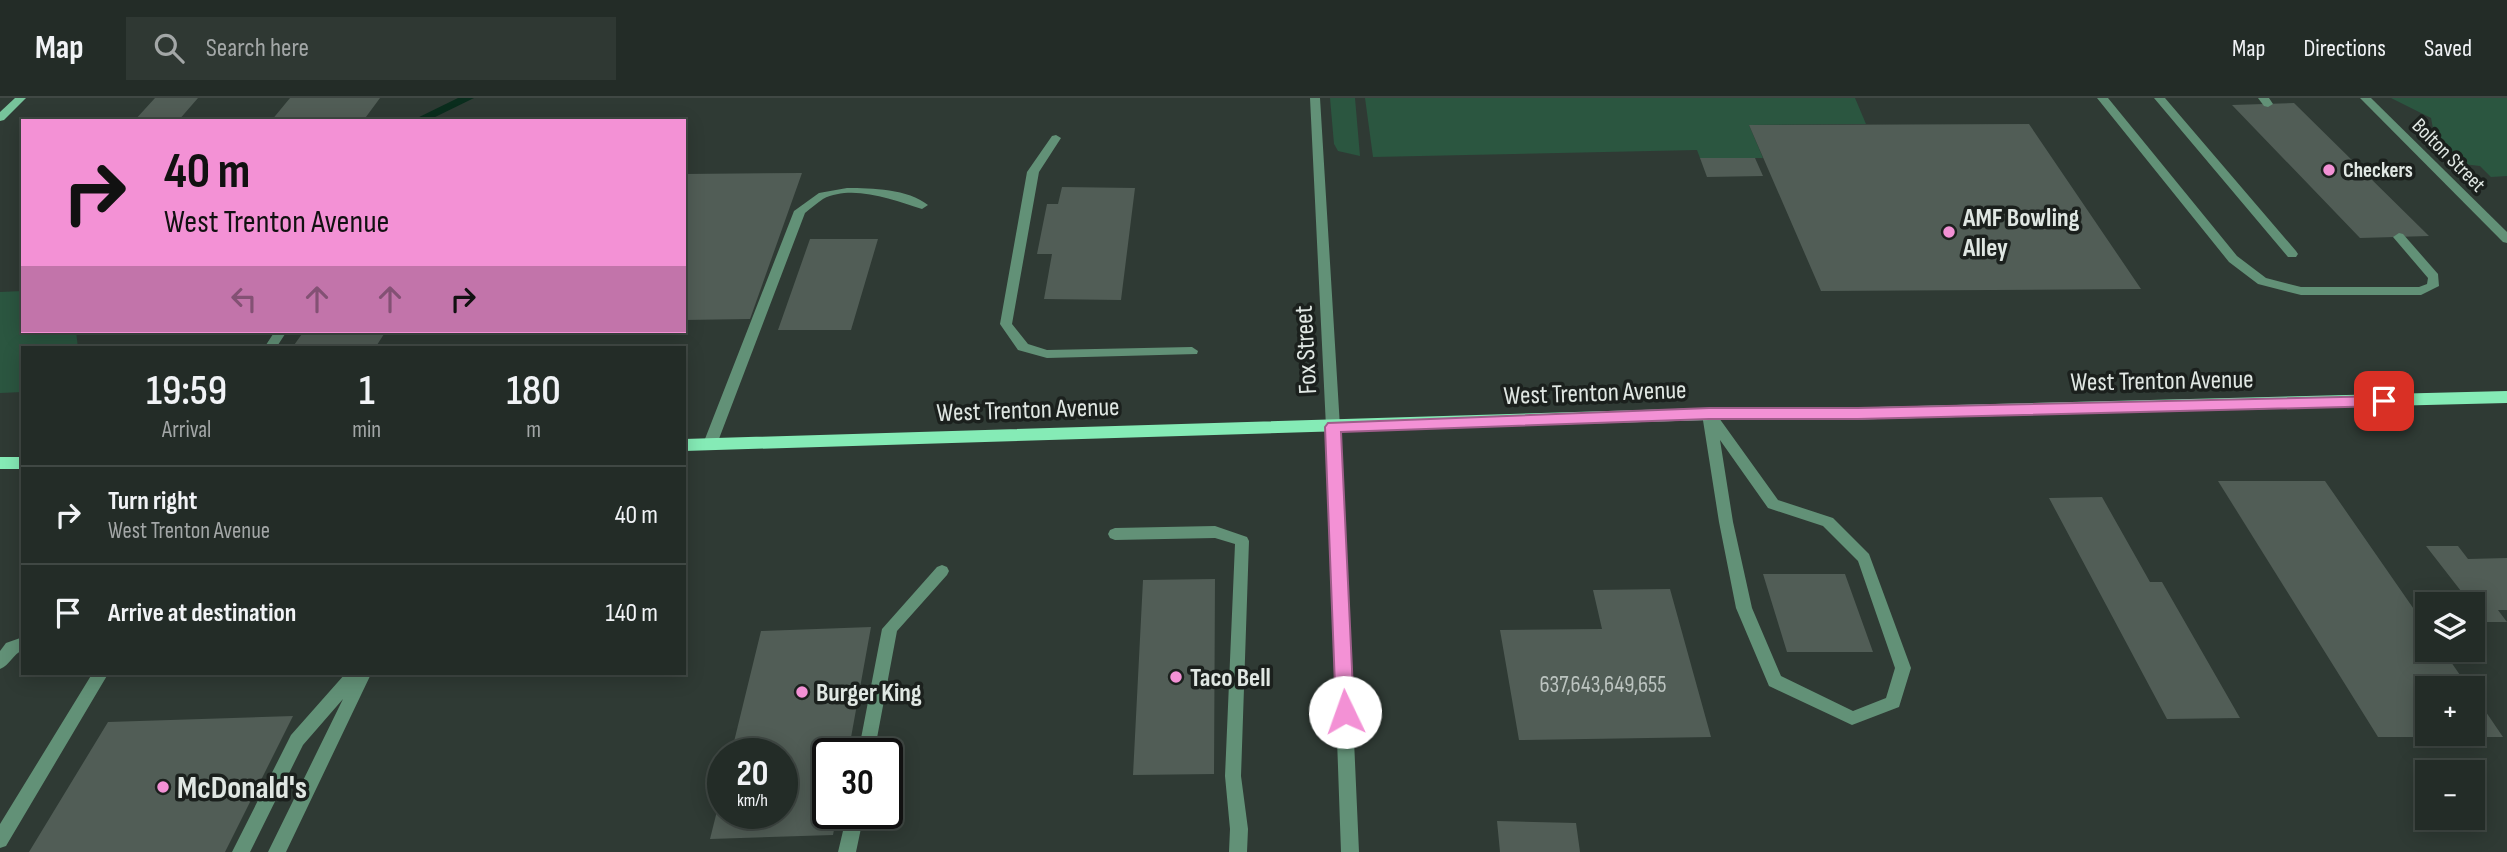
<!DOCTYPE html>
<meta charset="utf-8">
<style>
:root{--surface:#232c27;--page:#2f3833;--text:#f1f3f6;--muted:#a3a7a7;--line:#404844}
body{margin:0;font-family:"Sofia Sans Condensed",sans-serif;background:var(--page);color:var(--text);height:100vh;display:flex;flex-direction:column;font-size:26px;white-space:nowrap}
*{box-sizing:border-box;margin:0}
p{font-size:23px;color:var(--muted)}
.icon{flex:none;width:38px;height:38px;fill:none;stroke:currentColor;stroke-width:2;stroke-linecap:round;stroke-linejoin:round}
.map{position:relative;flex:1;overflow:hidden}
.side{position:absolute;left:21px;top:248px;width:665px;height:329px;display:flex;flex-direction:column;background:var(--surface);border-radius:0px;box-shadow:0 4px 18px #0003,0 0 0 2px var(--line)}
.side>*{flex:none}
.banner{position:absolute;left:21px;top:21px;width:665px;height:214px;border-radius:0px;box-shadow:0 4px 18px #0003,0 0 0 2px var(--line);background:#f391d5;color:#111;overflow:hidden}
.buttons{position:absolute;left:2415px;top:494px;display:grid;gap:14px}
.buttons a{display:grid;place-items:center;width:70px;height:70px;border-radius:0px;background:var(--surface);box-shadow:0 4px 18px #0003,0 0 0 2px var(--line);font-size:35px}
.speed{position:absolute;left:707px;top:640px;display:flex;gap:14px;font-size:35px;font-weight:700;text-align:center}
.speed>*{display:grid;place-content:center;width:91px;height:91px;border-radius:50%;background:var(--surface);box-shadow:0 4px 18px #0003,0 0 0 2px var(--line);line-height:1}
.speed small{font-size:18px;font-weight:400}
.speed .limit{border:4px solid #111;border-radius:10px;background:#fff;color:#111}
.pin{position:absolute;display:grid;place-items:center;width:60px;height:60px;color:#fff;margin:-30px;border-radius:14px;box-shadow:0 4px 10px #0006}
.me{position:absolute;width:77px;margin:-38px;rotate:357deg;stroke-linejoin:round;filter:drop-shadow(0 0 5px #0008)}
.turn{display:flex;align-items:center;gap:24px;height:147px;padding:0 28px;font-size:32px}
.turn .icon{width:91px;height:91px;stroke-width:2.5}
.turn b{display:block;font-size:49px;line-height:60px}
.lanes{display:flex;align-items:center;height:66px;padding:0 28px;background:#0003;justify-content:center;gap:35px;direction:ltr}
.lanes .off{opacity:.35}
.eta{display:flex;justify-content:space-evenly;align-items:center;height:119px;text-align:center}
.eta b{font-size:42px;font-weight:600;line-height:49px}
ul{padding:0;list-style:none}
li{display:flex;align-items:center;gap:21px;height:98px;padding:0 28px;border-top:2px solid var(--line)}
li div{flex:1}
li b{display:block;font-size:26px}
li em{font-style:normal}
header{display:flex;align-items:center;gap:42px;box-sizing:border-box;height:98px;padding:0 35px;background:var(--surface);border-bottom:2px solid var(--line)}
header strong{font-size:33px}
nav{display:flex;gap:38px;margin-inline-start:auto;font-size:24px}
.search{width:490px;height:63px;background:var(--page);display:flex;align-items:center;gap:18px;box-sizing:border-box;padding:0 24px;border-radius:0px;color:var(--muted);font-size:26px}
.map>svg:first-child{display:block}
.green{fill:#2b5640}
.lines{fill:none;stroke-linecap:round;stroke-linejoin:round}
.stream{fill:#0a2d1d;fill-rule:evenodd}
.building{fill:#515d56}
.service{fill:#629177;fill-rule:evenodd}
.minor{fill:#629177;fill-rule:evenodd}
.tertiary{fill:#629177;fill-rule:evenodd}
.secondary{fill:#77c49b;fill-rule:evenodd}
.primary{fill:#85ebb6;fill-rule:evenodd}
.route{fill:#f391d5;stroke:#9e5e8a;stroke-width:2}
.poi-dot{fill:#f391d5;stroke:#1b201d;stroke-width:2.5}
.labels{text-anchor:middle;stroke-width:7;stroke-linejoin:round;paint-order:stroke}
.far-street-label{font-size:21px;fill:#e0e7e3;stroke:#1b201d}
.far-poi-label{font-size:21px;font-weight:bold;fill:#e0e7e3;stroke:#1b201d;text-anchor:start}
.number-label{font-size:23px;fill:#bcc4c0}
.poi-label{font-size:26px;font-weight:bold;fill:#e0e7e3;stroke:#1b201d;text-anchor:start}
.street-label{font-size:26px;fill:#e0e7e3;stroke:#1b201d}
.near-poi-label{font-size:32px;font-weight:bold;fill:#e0e7e3;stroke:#1b201d;text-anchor:start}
</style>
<header>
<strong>Map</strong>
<div class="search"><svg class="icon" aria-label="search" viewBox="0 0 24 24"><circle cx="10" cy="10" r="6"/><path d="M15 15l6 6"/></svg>Search here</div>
<nav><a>Map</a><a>Directions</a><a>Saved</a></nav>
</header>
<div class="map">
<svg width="2507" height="754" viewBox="0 0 2507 754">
<rect width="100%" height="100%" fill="#2f3a34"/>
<!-- green -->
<path class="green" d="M1330,0H1355L1360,58L1338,53L1334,46Z
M1365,0H1855L1866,26L1749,27L1763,60H1700L1697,52L1373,59Z
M2391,0H2507V78L2491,79L2480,68L2454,65L2436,46L2431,20Z
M23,193V233H76L78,250H23V294L0,295V194Z"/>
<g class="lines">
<!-- stream -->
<path class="stream" d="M458,0H474L427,23H411Z"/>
</g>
<!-- building -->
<path class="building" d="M155,0H198L178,23H134Z
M290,0H380L363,23H271Z
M2294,5L2429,138L2360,140L2232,7Z
M2029,26L2141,191L1821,193L1749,27Z
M1700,60H1755L1763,78L1707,79Z
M802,75L750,221L684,222V76Z
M1062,89L1135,90L1121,202L1044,201L1052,156H1037L1047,106H1058Z
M810,141H878L851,232H778Z
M304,233H386L375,250H292Z
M2218,383H2325L2427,530V551H2442L2469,590H2427V635H2473V595L2503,639H2378Z
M2102,399L2150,484H2162L2240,620L2167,621L2049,400Z
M2426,448H2458L2468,461L2507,460V512H2498L2507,524H2485Z
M1763,476H1845L1873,554H1787Z
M1215,481L1214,676L1133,677L1143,482Z
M1670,491L1711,639L1519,642L1500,532L1602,531L1593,492Z
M871,529L848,656H828V716H837L833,737L710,741L722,693L723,716H782V656H731L761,533Z
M293,618L225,754H29L108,624Z
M1497,723L1576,725L1580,754H1500Z"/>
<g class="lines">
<!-- service -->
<path class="service" d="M2097,0H2108L2237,158L2266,180L2301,189H2419L2427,186L2428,180L2393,139L2399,135L2403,136L2438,176L2439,188L2421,197H2301L2258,186L2229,164Z
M2154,0H2165L2296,153L2298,156L2296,159H2288Z
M2258,0H2269L2273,6L2268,9L2264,8Z
M1056,37L1061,40L1039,74L1012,226L1028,246L1047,252L1192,249L1198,253L1197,256L1047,260L1018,252L1002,229L1000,226L1027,74L1052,38Z
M847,90C872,90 908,91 928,107L922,111C893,102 853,86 823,101C817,105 811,110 805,115L717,346L715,350H705L703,346L794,113L819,95Z
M275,233H287L276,250H264Z
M1709,311L1714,313L1778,402L1833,420L1869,456L1911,570L1899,609L1852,627L1769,588L1736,510L1719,424L1702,316ZM1720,342L1768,410L1823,428L1858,463L1895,570L1886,600L1853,613L1781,578L1752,510L1733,424Z
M1215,428L1247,439L1249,443L1241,678L1248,731L1247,754H1229L1230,731L1225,678L1235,446L1215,440L1115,442L1110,440L1108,436L1110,432L1115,430Z
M942,467L947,469L949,473L947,477L897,533L874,656H858L882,531L937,469Z
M23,539V552C13,556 10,567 0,571V553L6,545Z
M92,576H108L6,748L0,750V726Z
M345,576H371L286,754H268L343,601L303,647L250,754H232L291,637Z
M847,716H864L856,754H838Z"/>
<!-- minor -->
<path class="minor" d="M1310,0H1320L1340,329L1359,754H1341L1326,329Z"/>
<!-- tertiary -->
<path class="tertiary" d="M2360,0H2371L2507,134V145L2503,144Z"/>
<!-- secondary -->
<path class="secondary" d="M15,0H26L4,22L0,23V14Z"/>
<!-- primary -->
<path class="primary" d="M2507,293V305L1839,322H1709L684,353V341L1709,310H1839Z
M0,359H23V371H0Z"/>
</g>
<!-- route -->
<path class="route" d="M2384,298L2392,303L2384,308L1858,321H1709L1341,334L1354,614L1352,619L1345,621L1339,619L1336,614L1325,329L1328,325L1709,310H1858Z"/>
<!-- markers -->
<g class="poi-dot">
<circle cx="2329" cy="72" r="7"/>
<circle cx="1949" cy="134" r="7"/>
<circle cx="1176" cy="579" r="7"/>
<circle cx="802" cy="594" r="7"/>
<circle cx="163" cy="689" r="7"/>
</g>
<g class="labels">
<!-- far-street labels -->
<g class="far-street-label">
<text transform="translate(2449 57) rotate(45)" y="7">Bolton Street</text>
</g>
<!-- far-poi labels -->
<g class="far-poi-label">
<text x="2343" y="79">Checkers</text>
</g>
<!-- number labels -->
<g class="number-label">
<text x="1603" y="594">637,643,649,655</text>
</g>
<!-- poi labels -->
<g class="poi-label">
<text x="1963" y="128">AMF Bowling<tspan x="1963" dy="30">Alley</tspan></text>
<text x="1190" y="588">Taco Bell</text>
<text x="816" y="603">Burger King</text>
</g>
<!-- street labels -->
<g class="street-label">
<text transform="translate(1305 252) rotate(-93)" y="9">Fox Street</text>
<text transform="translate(2162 282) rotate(-1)" y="9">West Trenton Avenue</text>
<text transform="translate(1595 294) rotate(-2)" y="9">West Trenton Avenue</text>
<text transform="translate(1028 311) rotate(-2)" y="9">West Trenton Avenue</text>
</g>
<!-- near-poi labels -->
<g class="near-poi-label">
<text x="177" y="700">McDonald's</text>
</g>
</g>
</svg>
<div class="buttons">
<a><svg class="icon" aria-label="layers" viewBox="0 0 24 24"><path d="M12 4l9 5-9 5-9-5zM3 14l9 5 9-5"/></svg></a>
<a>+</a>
<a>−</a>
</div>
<div class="speed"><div>20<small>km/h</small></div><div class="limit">30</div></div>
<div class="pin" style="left:2384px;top:303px;background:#d93025"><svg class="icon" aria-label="arrive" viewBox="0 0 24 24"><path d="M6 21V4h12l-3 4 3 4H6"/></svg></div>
<svg class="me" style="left:1345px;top:614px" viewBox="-20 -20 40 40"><circle r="19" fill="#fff"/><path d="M0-13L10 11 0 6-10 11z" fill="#f391d5"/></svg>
<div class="banner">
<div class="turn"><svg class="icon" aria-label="right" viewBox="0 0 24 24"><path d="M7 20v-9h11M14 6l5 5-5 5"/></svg><div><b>40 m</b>West Trenton Avenue</div></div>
<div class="lanes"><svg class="icon off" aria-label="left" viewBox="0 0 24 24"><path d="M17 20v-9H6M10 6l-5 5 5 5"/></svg><svg class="icon off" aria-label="ahead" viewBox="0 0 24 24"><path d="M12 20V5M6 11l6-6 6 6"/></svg><svg class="icon off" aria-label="ahead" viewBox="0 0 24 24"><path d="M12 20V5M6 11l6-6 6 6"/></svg><svg class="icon" aria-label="right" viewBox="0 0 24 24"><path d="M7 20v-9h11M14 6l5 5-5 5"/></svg></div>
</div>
<section class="side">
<div class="eta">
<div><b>19:59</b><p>Arrival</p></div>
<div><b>1</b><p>min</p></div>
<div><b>180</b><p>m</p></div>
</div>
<ul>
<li><svg class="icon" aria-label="right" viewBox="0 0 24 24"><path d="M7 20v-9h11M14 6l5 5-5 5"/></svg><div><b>Turn right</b><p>West Trenton Avenue</p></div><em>40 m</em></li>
<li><svg class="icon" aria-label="arrive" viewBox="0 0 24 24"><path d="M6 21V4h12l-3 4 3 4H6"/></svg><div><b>Arrive at destination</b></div><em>140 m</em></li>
</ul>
</section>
</div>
